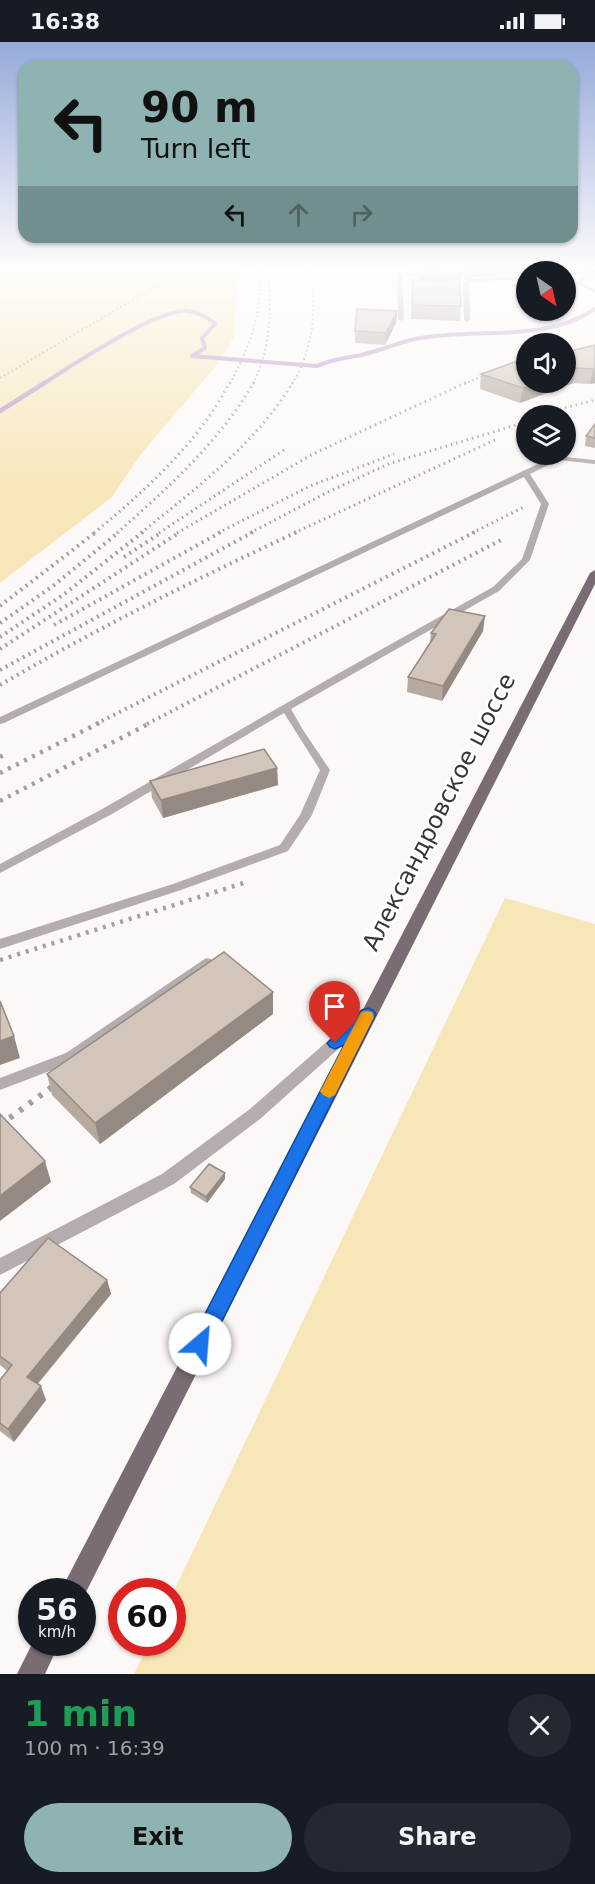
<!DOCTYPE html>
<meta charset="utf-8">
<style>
:root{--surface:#171b24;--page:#242831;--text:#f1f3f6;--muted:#9ea1a6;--accent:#8eb3b2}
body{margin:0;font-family:"DejaVu Sans",sans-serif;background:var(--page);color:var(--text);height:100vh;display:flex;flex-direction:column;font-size:22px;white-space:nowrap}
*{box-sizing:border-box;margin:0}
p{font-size:20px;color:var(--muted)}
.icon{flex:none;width:33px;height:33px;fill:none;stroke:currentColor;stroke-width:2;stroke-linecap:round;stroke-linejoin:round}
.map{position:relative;height:1632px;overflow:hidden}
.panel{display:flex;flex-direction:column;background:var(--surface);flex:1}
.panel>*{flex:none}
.guide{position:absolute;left:18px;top:18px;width:560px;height:183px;border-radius:18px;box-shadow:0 2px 4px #0004;background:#8eb3b2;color:#111;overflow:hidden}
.needle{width:39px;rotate:146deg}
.controls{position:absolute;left:516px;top:219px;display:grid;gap:12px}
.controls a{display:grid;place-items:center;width:60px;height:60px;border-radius:50%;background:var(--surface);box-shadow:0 2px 4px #0004;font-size:30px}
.speed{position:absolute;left:18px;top:1536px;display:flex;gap:12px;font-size:30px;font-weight:700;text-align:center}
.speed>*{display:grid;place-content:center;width:78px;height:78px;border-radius:50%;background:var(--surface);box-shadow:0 2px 4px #0004;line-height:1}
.speed small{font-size:15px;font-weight:400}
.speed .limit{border:9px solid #d22;background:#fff;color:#111}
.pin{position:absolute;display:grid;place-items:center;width:51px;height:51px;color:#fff;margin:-62px -26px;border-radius:50% 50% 50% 0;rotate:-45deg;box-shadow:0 0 6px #0007}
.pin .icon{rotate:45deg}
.me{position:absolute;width:66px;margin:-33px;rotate:27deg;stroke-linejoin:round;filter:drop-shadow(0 0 4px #0008)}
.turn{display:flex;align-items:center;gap:21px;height:126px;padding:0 24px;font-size:27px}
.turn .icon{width:78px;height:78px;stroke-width:2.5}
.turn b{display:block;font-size:42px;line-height:51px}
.lanes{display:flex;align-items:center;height:57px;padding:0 24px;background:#0003;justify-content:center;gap:30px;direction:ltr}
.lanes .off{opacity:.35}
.round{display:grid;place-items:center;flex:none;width:63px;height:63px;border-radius:32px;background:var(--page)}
.overview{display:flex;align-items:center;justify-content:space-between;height:102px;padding:0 24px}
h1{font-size:36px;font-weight:700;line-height:45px;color:#1e9e55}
.cta{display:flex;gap:12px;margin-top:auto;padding:12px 24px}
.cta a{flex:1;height:69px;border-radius:36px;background:var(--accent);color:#111;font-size:24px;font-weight:700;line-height:69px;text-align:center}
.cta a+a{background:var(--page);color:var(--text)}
.status{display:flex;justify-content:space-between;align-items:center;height:42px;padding:0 30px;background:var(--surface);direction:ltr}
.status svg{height:16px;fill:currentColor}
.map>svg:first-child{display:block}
.green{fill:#f7e6b8}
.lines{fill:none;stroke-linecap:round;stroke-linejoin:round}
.stream-far1{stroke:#b999c5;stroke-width:4}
.stream{stroke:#b999c5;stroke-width:4.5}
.lane{fill:#b4acaf;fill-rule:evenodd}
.primary{fill:#7a6c72;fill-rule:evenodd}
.rail-far4{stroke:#a49e9e;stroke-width:2;stroke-dasharray:1.5 3;stroke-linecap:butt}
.rail-far3{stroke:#a49e9e;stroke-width:3;stroke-dasharray:1.5 4;stroke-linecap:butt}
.rail-far2{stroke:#a49e9e;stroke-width:4;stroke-dasharray:2 4.5;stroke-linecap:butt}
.rail-far1{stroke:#a49e9e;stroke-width:4.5;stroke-dasharray:3 6;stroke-linecap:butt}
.rail{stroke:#a49e9e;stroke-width:6;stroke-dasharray:4 8;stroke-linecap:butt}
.wall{fill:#b6a9a0}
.shaded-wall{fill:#948a82}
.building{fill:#d4c5ba;stroke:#948a82;stroke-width:1.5}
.route{fill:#1a73e8;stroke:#114b97;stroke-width:1.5}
.slow{fill:#f59e0b}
.labels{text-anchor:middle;stroke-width:4.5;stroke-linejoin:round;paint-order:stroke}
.near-street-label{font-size:24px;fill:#3d3535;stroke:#fff}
</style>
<div class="status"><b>16:38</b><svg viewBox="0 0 49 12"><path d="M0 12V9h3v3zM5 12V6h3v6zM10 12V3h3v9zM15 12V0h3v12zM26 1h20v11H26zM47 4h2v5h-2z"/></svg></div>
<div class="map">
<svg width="595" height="1632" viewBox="0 0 595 1632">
<rect width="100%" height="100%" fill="#fdf8f8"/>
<!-- green -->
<path class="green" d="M0,224H239L234,296L215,325L141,412L112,455L0,541Z
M505,856L595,882V1632H134L149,1601L172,1600L173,1551Z"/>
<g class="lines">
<!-- stream-far1 -->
<path class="stream-far1" d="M43,342C72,323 155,268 186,269C198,270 207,274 215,282L202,296L205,306L192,314L317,324C332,317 345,316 361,313C379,309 397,301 415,297C473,285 543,302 595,267"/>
<!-- stream -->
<path class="stream" d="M0,369L46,340"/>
<!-- lane -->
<path class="lane" d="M591,228L595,229V233L586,236L582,241L595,247V251L576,241L582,234L588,232L566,234V231Z
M397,230H462L471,237L526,234V237L471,240L469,243L470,278L467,280L464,278L463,242L467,239L461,234L402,233L404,277L401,279L398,277Z
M555,414L595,418V422L559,418L530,432L549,462L530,518L499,549L291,667L303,688L330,728L312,773L288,809L181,848L0,907V897L173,842L280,803L300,773L320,728L284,671L112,772L0,831V822L104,766L332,635L493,545L522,517L541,462L524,435L4,681L0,682V675Z
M206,916L211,917L213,921L211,925L76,1019L0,1048V1036L66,1011Z
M367,968L372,969L374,973L372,977L260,1077L174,1142L0,1233V1216L162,1132L250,1067L362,969Z"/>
<!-- primary -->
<path class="primary" d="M580,224L595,227V231L581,225Z
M595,528V542L82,1558V1550H60L590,531Z
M33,1600H60L45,1632H17Z"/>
<!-- rail-far4 -->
<path class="rail-far4" d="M0,336L191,224
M230,342C251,301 263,271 259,224
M253,342C272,304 271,265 268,224
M292,342C313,309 319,261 307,224
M464,342L526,315"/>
<!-- rail-far3 -->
<path class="rail-far3" d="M533,374L595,358
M94,491C145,449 199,400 230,340
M117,491C167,447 221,398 254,340
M141,491C196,446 256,402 293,340
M159,491L287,406
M177,491L313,412L467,340
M218,491L310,444L394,412
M250,491L328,450L391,421L526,380
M294,491L497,397
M472,491L524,465"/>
<!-- rail-far2 -->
<path class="rail-far2" d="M124,515L162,490
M0,564L96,490
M0,581L53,544L119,490
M54,583L221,490
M0,595L63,553L143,490
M0,607L180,490
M0,628L253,490
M0,643C98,586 194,538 297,490
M96,682L475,490
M147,682L501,498"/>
<!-- rail-far1 -->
<path class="rail-far1" d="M0,715L7,711
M0,731L99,681
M0,759L150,681
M0,918L247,840"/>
<!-- rail -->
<path class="rail" d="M0,1083L63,1037"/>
</g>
<!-- wall -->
<path class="wall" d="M413,224H544L549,226L548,230H526V233V232L472,235L462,228H459L461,264L460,279L411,277L413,238L425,239L419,236L420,228H413Z
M397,269L396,281L385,303L355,301V289Z
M595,303V341L590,342L573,341L520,361L480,347L481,332L526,340L566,310Z
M595,381V406L585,404L586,394Z
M483,589L442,659L407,650L408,635L430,600L431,591Z
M277,726L278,743L163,776L152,756L150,739Z
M273,950V972L100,1102L52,1053L47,1032Z
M225,1137L207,1161L191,1151L190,1145Z
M107,1238L111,1252L38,1342L46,1358L14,1400L0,1389V1338L7,1329L0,1323V1251Z"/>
<!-- shaded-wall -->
<path class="shaded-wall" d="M397,269L396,281L385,303L386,291Z
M575,326L573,341L520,361L523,346L538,340H566V330Z
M595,327V341L590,342L593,328Z
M485,574L483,589L442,659L443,644Z
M277,726L278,743L163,776L161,758Z
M273,950V972L100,1102L95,1081Z
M14,994L20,1016L0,1023V999Z
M45,1119L51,1140L0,1179V1154Z
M225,1131V1137L207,1161L206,1155Z
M107,1238L111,1252L32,1348L27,1335Z
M41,1344L46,1358L14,1400L8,1387Z"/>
<!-- building -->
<path class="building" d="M423,224H459L461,264L412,263L413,238L453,239Z
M470,224H512L473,226Z
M528,224H544L549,226L548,228L529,227Z
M357,267L397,269L386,291L355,289Z
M595,303V327L575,326L566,330V310Z
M526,316V340H538L523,346L481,332Z
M595,381V396L586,394L595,382Z
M449,567L485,574L443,644L408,635L436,592L431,591Z
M264,707L277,726L161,758L150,739Z
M224,910L273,950L95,1081L47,1032Z
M0,959L14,994L0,999Z
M0,1072L45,1119L0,1154Z
M209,1122L225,1131L206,1155L190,1145Z
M48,1196L107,1238L27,1335L41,1344L8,1387L0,1381V1338L12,1323L0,1314V1251Z"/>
<!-- sky -->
<linearGradient id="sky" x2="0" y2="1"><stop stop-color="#95a9da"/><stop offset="0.5" stop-color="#fefcfc"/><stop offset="1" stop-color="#fefcfc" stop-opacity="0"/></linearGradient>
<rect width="595" height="452" fill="url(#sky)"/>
<!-- route -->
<path class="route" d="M368,966L373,968L376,972L207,1309L200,1312L193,1309L190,1302L193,1295L344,1003L335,1007L330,1005L327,1001L362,968Z"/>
<!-- slow -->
<path class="slow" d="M366,969L372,970L374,975L335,1053L329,1056L323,1053L320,1049L323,1044L361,970Z"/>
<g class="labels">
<!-- near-street labels -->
<g class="near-street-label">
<text transform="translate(439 770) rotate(-63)" y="8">Александровское шоссе</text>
</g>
</g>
</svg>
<div class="controls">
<a><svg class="needle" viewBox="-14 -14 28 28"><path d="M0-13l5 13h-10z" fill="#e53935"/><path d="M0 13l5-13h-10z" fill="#9ea1a6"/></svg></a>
<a><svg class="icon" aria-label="sound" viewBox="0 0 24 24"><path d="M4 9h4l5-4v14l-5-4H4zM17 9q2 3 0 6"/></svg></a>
<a><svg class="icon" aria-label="layers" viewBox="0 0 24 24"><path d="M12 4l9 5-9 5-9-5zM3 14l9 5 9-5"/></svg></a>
</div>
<div class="speed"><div>56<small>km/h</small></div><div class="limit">60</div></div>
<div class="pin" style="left:335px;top:1001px;background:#d93025"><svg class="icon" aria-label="arrive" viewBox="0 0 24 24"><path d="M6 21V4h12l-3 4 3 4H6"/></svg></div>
<svg class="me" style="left:200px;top:1302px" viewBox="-20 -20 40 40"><circle r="19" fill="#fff"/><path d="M0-13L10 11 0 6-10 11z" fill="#1a73e8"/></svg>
<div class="guide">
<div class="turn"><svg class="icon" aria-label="left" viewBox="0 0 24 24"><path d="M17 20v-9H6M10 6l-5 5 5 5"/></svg><div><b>90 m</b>Turn left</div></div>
<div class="lanes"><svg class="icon" aria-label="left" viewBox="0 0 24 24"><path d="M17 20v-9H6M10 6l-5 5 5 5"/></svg><svg class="icon off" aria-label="ahead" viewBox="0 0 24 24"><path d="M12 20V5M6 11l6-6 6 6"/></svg><svg class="icon off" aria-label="right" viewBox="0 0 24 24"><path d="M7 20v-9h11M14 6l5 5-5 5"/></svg></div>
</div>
</div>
<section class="panel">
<div class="overview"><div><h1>1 min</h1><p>100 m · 16:39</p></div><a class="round"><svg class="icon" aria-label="close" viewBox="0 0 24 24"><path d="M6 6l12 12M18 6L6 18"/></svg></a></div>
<div class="cta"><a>Exit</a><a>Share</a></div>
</section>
